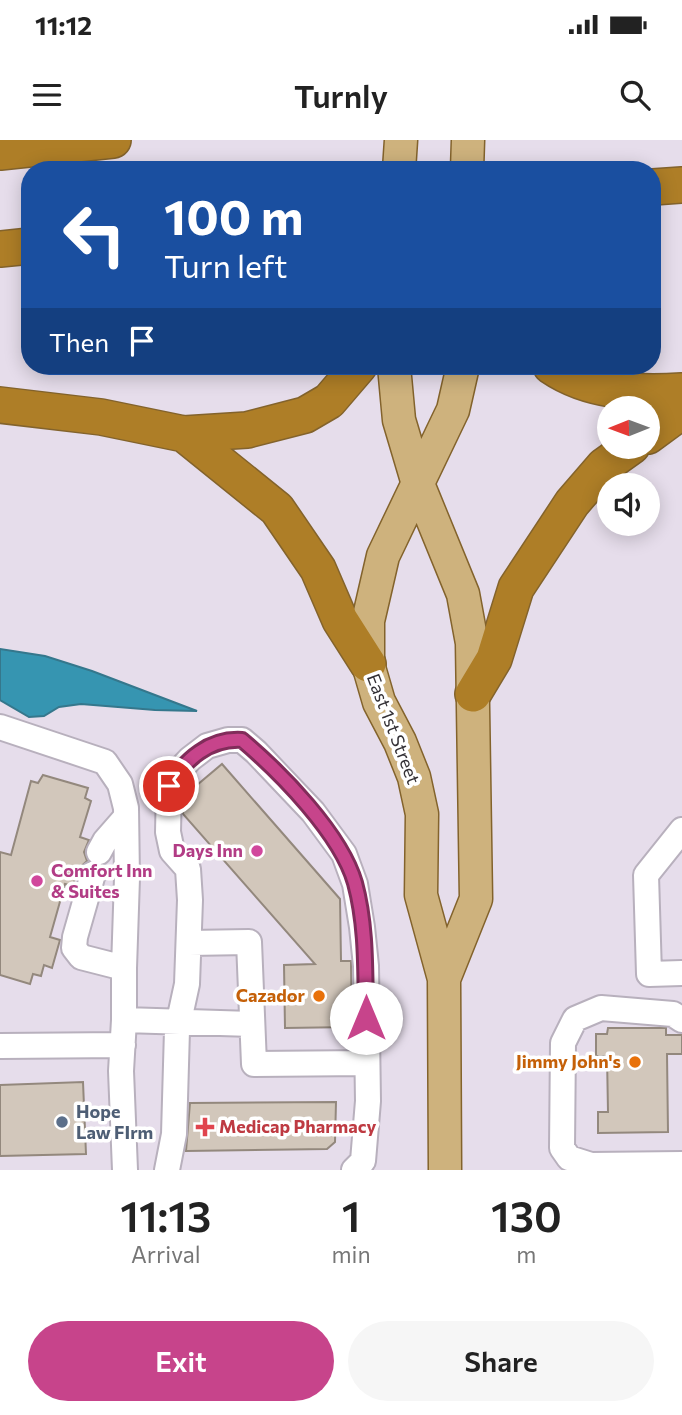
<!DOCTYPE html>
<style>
:root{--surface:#fff;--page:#f6f6f6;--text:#222;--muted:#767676;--accent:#c7448b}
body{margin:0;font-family:Commissioner,sans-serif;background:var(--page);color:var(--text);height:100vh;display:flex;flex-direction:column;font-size:26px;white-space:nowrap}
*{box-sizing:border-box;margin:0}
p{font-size:23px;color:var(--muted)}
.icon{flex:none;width:38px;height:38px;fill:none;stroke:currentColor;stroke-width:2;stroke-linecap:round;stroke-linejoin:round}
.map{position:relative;height:1030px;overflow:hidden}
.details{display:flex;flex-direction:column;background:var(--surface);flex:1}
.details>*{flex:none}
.banner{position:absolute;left:21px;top:21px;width:640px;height:214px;border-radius:28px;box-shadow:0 4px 18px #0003;background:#1a4fa0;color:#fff;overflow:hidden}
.needle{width:46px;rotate:269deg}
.buttons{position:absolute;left:597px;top:256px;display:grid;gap:14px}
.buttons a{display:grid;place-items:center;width:63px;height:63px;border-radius:50%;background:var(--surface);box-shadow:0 4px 18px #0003;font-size:35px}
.pin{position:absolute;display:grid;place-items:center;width:60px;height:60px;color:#fff;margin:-30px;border:4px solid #fff;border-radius:50%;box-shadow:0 2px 7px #0007}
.me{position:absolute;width:77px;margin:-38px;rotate:0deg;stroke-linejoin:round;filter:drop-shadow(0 0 5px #0008)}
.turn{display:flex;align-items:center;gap:24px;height:147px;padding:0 28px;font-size:32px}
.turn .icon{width:91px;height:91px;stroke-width:2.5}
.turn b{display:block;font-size:49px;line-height:60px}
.then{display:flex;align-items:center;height:66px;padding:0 28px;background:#0003;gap:14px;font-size:26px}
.eta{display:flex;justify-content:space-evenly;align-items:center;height:119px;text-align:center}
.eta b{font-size:42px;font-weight:600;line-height:49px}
.button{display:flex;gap:14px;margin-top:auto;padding:14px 28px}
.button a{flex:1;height:80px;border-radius:42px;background:var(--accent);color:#fff;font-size:28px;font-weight:600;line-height:80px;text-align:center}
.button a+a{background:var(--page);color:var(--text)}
.status{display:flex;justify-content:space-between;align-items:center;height:49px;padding:0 35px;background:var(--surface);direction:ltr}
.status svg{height:19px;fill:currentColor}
header{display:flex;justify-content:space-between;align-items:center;height:91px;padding:0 28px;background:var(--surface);font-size:32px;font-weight:600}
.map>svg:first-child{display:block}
.water{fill:#3695b1;stroke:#35778c;stroke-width:2}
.building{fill:#d2c7bb;stroke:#93887d;stroke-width:2}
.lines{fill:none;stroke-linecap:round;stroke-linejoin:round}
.minor-casing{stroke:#b8b0bd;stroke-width:28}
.major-casing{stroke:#83632c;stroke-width:35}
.highway-casing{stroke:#83632c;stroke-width:38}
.minor{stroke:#fff;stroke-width:24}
.major{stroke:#ceb27d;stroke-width:32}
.highway{stroke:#ae7e27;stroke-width:35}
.route-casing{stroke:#812c5a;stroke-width:18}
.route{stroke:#c7448b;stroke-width:12}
.hotel-dot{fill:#d1479c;stroke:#fff;stroke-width:2.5}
.food-dot{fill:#e8710a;stroke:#fff;stroke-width:2.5}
.service-dot{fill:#5c6f8a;stroke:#fff;stroke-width:2.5}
.health-dot{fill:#e0444e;stroke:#fff;stroke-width:2.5}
.labels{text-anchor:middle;stroke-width:7;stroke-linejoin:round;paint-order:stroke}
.street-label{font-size:18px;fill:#333035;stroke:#fff}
.hotel-label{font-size:18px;font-weight:bold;fill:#b23c85;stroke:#fff;text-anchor:end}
.food-label{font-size:18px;font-weight:bold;fill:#c56008;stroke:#fff;text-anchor:end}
.service-label{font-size:18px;font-weight:bold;fill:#4e5e75;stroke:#fff;text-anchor:start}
.health-label{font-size:18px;font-weight:bold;fill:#be3a42;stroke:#fff;text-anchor:start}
</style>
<div class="status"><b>11:12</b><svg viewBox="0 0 49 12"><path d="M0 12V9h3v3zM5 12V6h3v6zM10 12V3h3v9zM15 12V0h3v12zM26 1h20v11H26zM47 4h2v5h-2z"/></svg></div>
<header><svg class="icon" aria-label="menu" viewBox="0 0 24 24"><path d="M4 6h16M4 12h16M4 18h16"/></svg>Turnly<svg class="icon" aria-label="search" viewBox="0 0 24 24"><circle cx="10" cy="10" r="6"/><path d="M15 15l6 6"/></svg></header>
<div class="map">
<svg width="682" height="1030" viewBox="0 0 682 1030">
<rect width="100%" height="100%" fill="#e6ddeb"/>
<!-- water -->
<path class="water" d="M0,509L45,516L92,531L197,571L155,570L81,564L59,567L44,576L29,577L0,560Z"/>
<!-- building -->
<path class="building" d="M222,624L340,759L341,821H351V827L352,887L285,888L284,825L315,824L183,674L184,656Z
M43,635L88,648L85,658L91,661L80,697L89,700L84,712L87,721L77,730L73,746L65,744L50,797L60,800L52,828L44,825L41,836L33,834L30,844L0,835V712L11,715L31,641L38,643Z
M608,888H666V895H682V914H667L668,992L598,993V972H608L607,916H596V894H607Z
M83,942L86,1014L0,1016V945Z
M336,962L335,1002L327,1009L186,1011L190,963Z"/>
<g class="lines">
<defs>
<path id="minor" d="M0,587L105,622L120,644L126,668L127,738L124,828V880L121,931L125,1030
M682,690L646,735L649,834L682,833
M99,712L105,701L126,677
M93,734L75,797L74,808L81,817L124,828
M189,803L249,802L254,924L367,923
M124,880L252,884
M682,880L673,874L601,868L575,879L563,903L562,1008L569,1018L591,1025L682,1024
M0,906L123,905
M167,1030L174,994L177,890L187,844L190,760L188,729L172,711L168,692L169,646L176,634L190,619L207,606L228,600H242L256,612L313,672L344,714L355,744L362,787L366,826L368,961L363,1021L354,1030"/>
<path id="major" d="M399,30L401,0
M467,30L468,0
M394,226L399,280L418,344L463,454L472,503L476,759L444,839
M445,1030L444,839L421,755L422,674L414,637L400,602L379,562L368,524V481L383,416L453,270L463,226"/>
<path id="highway" d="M0,12L113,0
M653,47L682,45
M0,109L30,106
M551,226C589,252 637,254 682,251
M0,265L101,277L184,294L247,290L305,275L329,261L359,226
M184,294L277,369L318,429L340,480L368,524
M648,296L682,271
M473,554L494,519L516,448L572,363L604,326L632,306"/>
</defs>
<!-- minor casing -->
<use href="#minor" class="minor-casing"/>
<!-- major casing -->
<use href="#major" class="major-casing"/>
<!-- highway casing -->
<use href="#highway" class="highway-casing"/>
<!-- minor -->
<use href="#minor" class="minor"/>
<!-- major -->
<use href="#major" class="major"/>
<!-- highway -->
<use href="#highway" class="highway"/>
</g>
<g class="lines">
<defs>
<path id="route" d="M169,646C185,619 210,598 242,600C281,633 341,694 355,743C367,787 365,834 366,878"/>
</defs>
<!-- route casing -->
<use href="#route" class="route-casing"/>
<!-- route -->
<use href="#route" class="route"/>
</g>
<!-- markers -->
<g class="hotel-dot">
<circle cx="257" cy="711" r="7"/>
<circle cx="37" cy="741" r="7"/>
</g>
<g class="food-dot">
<circle cx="319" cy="856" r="7"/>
<circle cx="635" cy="922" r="7"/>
</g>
<circle class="service-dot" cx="62" cy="982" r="7"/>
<path class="health-dot" d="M201.5 976.5h7v7h7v7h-7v7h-7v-7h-7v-7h7z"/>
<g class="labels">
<!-- street labels -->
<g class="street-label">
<text transform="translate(393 589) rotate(69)" y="6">East 1st Street</text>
</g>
<!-- hotel labels -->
<g class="hotel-label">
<text x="243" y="717">Days Inn</text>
<text x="51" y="737" text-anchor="start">Comfort Inn<tspan x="51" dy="21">&amp; Suites</tspan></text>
</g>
<!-- food labels -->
<g class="food-label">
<text x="305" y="862">Cazador</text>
<text x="621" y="928">Jimmy John's</text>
</g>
<!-- service labels -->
<g class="service-label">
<text x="76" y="978">Hope<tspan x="76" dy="21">Law FIrm</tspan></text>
</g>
<!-- health labels -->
<g class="health-label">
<text x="219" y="993">Medicap Pharmacy</text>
</g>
</g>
</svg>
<div class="buttons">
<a><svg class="needle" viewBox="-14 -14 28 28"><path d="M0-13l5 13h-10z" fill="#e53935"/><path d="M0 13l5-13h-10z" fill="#767676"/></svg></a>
<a><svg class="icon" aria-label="sound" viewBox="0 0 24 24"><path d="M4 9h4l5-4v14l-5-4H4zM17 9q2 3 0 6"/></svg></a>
</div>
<div class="pin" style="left:169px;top:646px;background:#d93025"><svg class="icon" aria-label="arrive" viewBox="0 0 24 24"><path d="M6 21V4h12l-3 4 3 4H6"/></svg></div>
<svg class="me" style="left:366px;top:878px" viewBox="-20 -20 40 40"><circle r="19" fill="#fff"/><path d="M0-13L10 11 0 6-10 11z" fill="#c7448b"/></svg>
<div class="banner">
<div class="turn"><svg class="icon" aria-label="left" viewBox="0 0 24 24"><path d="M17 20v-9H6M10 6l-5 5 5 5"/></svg><div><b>100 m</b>Turn left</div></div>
<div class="then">Then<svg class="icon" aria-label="arrive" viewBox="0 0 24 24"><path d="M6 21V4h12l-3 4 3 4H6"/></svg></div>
</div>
</div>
<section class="details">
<div class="eta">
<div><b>11:13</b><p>Arrival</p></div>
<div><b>1</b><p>min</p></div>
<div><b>130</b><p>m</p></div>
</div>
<div class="button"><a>Exit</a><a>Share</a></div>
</section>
